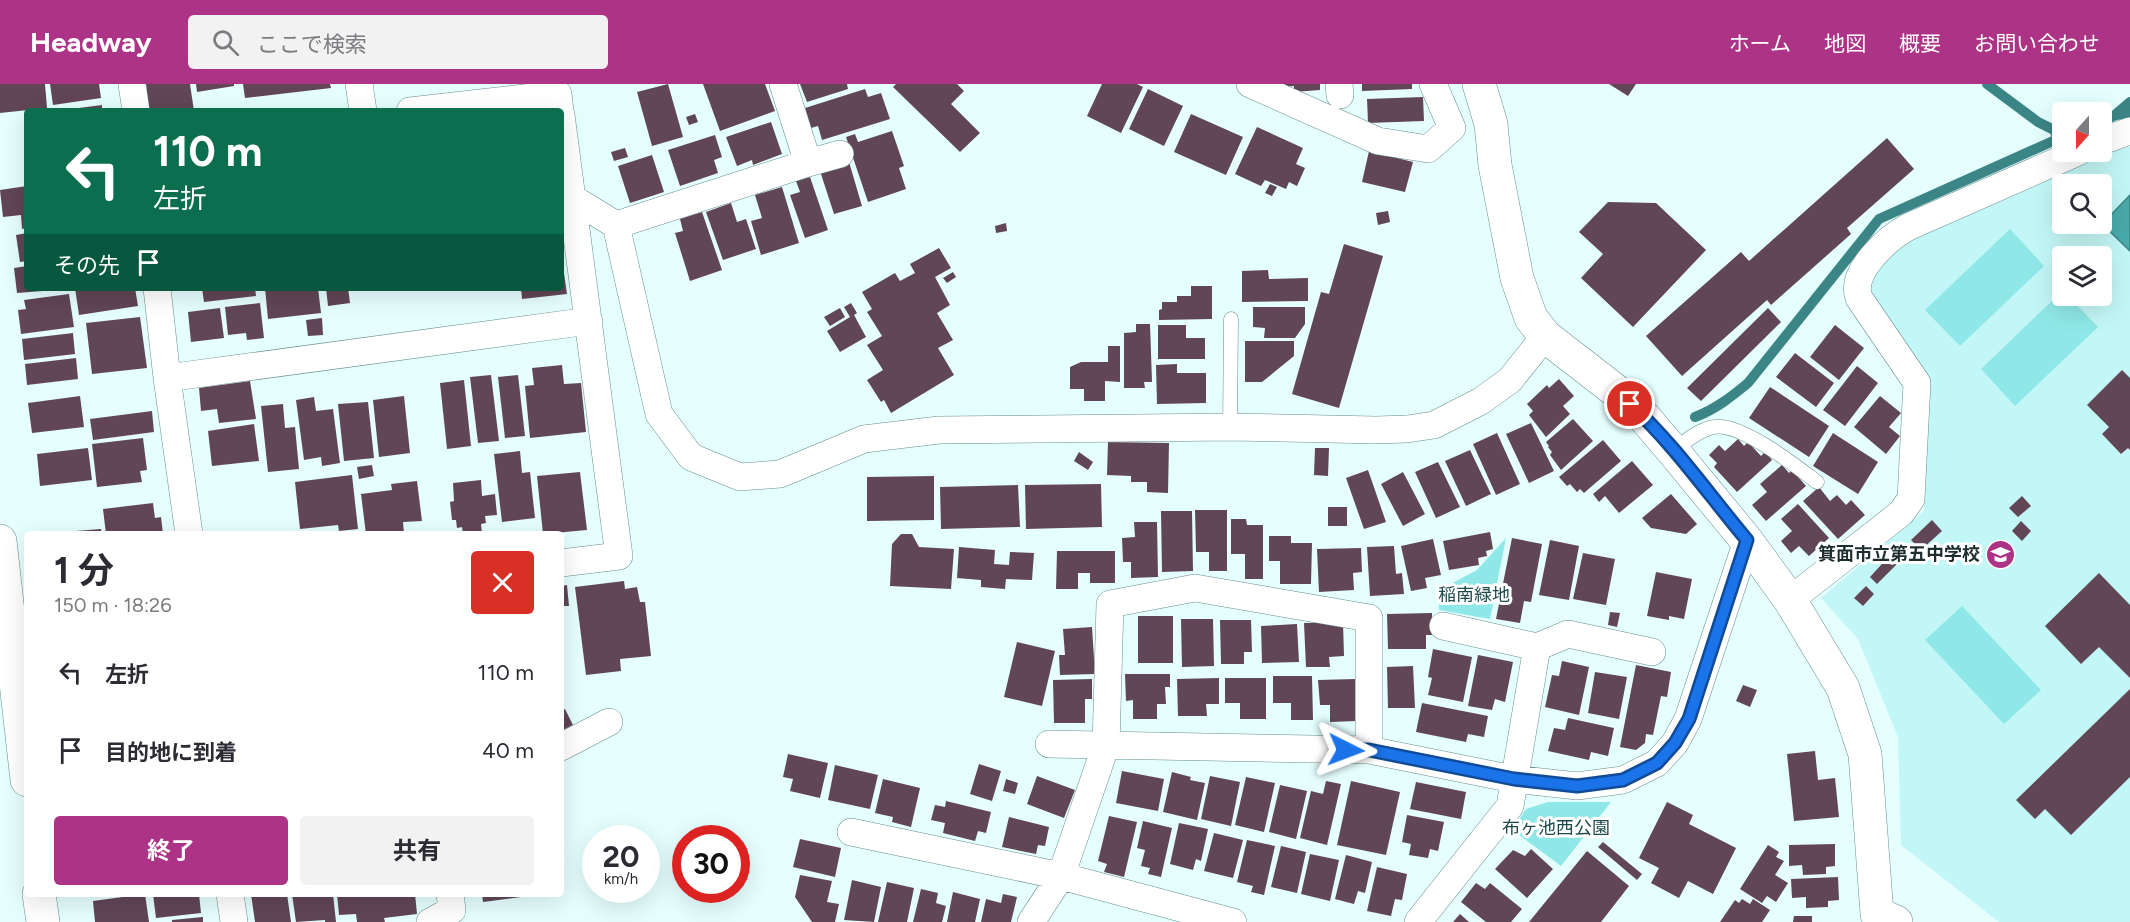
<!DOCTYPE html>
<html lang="ja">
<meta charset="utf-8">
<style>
:root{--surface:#fff;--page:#f2f2f3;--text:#2b2b33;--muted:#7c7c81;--accent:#ad3386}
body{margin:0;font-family:Figtree,"Noto Sans JP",sans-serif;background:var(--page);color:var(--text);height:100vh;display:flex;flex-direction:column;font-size:22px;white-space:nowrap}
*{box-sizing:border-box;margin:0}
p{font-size:20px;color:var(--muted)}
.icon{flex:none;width:33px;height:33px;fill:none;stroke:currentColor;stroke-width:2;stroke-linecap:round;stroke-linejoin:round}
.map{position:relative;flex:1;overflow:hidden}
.panel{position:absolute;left:24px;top:447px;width:540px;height:366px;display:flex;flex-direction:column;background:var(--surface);border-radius:6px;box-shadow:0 6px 24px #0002}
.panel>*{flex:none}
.guide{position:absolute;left:24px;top:24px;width:540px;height:183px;border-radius:6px;box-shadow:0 6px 24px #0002;background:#0b6e4f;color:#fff;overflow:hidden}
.needle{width:39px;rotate:201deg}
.controls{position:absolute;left:2052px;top:18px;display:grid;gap:12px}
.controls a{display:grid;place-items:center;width:60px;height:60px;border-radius:6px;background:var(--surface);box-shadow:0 6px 24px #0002;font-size:30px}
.speed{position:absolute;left:582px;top:741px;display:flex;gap:12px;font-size:30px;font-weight:700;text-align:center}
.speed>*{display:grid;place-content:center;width:78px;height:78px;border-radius:50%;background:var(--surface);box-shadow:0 6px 24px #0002;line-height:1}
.speed small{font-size:15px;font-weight:400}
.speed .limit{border:9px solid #d22;background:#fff;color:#111}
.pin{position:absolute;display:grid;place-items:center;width:51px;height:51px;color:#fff;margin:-26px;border:3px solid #fff;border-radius:50%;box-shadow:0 2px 6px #0007}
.me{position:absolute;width:66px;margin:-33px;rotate:93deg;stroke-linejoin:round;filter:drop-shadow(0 0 4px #0008)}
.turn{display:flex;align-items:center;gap:21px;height:126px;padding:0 30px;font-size:27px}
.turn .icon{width:78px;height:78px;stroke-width:2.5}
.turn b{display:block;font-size:42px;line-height:51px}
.then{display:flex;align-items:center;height:57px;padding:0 30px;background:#0003;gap:12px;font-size:22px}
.round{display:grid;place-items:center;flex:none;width:63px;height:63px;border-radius:6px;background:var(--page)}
.headline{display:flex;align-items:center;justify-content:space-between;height:102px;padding:0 30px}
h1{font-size:36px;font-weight:700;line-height:45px}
.button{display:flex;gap:12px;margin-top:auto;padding:12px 30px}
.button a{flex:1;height:69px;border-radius:6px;background:var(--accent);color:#fff;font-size:24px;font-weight:700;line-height:69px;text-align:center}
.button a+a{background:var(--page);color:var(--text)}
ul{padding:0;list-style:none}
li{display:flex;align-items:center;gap:18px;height:78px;padding:0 30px}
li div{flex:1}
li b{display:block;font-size:22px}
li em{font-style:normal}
header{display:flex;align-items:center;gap:36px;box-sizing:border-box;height:84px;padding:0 30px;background:var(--accent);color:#fff}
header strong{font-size:28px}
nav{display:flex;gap:33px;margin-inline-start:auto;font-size:21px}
.search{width:420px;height:54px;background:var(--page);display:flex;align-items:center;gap:15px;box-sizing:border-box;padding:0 21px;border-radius:6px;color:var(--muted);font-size:22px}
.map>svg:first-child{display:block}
.built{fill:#c3f7f7;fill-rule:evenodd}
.green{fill:#8fe8e7}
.water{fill:#49aaab;stroke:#3c8586;stroke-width:1.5}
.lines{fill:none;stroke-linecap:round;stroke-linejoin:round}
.stream{stroke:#3c8586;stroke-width:10}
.building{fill:#614655}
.lane-casing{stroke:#668d8d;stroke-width:15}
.street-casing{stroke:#668d8d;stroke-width:28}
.secondary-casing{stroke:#668d8d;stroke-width:34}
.lane{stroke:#fff;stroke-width:14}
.street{stroke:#fff;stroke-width:27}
.secondary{stroke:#fff;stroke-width:33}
.route-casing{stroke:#114b97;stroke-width:15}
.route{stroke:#1a73e8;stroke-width:10}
.labels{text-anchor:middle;stroke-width:6;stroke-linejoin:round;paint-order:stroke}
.poi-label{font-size:18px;font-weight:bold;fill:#1e2e2e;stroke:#fff;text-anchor:end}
.park-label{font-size:18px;fill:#1e4a4b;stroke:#fff}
</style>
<header>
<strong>Headway</strong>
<div class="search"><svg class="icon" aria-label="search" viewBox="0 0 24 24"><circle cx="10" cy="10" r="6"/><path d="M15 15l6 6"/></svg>ここで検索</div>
<nav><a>ホーム</a><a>地図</a><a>概要</a><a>お問い合わせ</a></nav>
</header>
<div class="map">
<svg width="2130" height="838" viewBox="0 0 2130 838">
<rect width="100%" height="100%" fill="#e5fefe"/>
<!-- built -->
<path class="built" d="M2130,63V838H1999L1901,761L1898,653L1858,555L1821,514L1924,427L1928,296L1867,213L1868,195L1900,159L2121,64ZM2062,100H2102V140H2062ZM2062,172H2102V212H2062Z"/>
<!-- green -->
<path class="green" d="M2010,145L2044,182L1960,262L1925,226Z
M2062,207V212H2068L2098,243L2015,322L1981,285Z
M1506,454L1490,535L1439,526V506L1477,486Z
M1962,522L2041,606L2004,640L1925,556Z
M1548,718H1611L1561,782L1512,746L1526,725Z"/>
<!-- water -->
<path class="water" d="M2130,111V167L2102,140Z"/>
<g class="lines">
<!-- stream -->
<path class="stream" d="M1987,0L2038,38L2054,46L2058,55
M2116,30L2130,18
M2102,37L2116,31L2130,29
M1695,333C1716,325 1731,313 1748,299L1879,135L2062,53"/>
</g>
<!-- building -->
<path class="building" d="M0,0H45L47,24L0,29Z
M50,0H99L101,14L53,21Z
M146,0H190L194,27H149Z
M196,0H234V2L197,8Z
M243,0H330L331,4L245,14Z
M668,0L683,53L652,62L637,8Z
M703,0H765L775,27L720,47Z
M800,0H847L848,5L807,18Z
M896,0H957L964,7L951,20L980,49L960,68L893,3Z
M1102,0H1137L1143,3L1121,49L1087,32Z
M1284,0H1320V6L1294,8V2L1284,3Z
M1362,0H1412V5L1362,7Z
M1609,0H1636L1628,12Z
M865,5L868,13L881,9L890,35L822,56L818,42L811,44L805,24Z
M1148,5L1183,22L1164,62L1129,45Z
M1423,13L1424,37L1368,39L1367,15Z
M102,21V27H63V26Z
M695,30L698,38L689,41L686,33Z
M1191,30L1243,53L1226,91L1174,68Z
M771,38L782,70L753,81L752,76L737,82L726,53Z
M1257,43L1303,64L1296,80L1305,84L1297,102L1289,98L1286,105L1265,96L1261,102L1235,90Z
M892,47L904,82L899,84L906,105L868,118L846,53L855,50L858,58Z
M715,51L722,73L714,76L718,89L680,102L668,66Z
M1887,54L1914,85L1847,144L1851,150L1771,221L1767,216L1682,292L1646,252L1741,168L1749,177Z
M625,64L628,73L614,77L611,68Z
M1369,67L1413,78L1405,108L1362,98Z
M652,71L664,108L630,119L618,82Z
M849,78L862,122L834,130L820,87Z
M810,93L828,146L805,154L790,111L800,108L796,97Z
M1270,100L1277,103L1272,112L1265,109Z
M27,102V144L22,145L21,131L3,133L0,106Z
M782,103L799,159L761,171L751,137L762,134L755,111Z
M1608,118L1656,119L1706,166L1633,243L1581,194L1603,170L1579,148Z
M731,119L737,138L746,135L756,165L723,176L706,128Z
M1388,127L1390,138L1378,141L1376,129Z
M702,128L722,186L690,197L675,149L683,147L680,135Z
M1006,139L1007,147L996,149L995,142Z
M27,149V177L20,178L16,151Z
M1344,160L1383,172L1339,324L1292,310L1321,208L1329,210Z
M939,164L951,184L935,193L950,221L937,229L953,256L938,264L954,291L891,329L884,316L881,318L867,296L883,286L867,261L882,252L867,228L872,225L862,208L895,189L900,197L915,189L910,180Z
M561,168L567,210L522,215L521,204H561Z
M27,182V204H56V206L17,209L14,184Z
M1268,186L1269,195L1308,194V217L1242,218V187Z
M953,188L956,193L947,199L943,194Z
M1191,202H1212V235L1159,236V226L1162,225V218H1177V212H1191Z
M75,204H135L138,222L79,231Z
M202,204H255L256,212L204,218Z
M265,204H318L321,229L268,235Z
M326,204H348L350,219L328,222Z
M69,210L74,243L21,250L18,226L26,225L24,216Z
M260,219L264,254L247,256L246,249L228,251L225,223Z
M851,219L857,229L854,231L866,253L840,268L827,247L850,233L844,223Z
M1253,223H1305V240L1295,254H1264L1265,244L1253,243Z
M220,224L224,254L191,258L188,228Z
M840,224L845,233L830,242L824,233Z
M1768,224L1781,238L1701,317L1687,304Z
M140,233L147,284L92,290L86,239Z
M322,234L323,251L308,252L306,236Z
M1136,240H1150L1152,298H1144L1145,304H1124V249L1136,248Z
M1158,241H1186V254H1205V275H1158Z
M1835,241L1864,264L1839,296L1810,273Z
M73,249L75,270L24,276L22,255Z
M1245,257H1294V272L1262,298H1245Z
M1108,262H1120V298L1105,297V317H1084V305H1070V283L1081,278H1108Z
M1795,269L1834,299L1816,323L1776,293Z
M76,274L78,295L27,301L25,280Z
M1177,280V289H1206V319L1157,320L1156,281Z
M562,281L564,300L581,299L586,348L530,354L525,302L534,301L532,284Z
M1857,282L1878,299L1845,342L1823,326Z
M2122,286L2130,294V366L2128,364L2121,370L2102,350L2109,343L2087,321Z
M491,291L499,357L478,359L470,293Z
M518,291L525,352L505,354L498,293Z
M1559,295L1574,312L1563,322L1570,330L1546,353L1529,331L1533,327L1527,320L1547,301L1549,304Z
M464,296L471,362L447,365L440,299Z
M250,297L256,335L219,339L217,325L201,327L199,304Z
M1770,303L1829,342L1809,373L1749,334Z
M80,312L84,343L32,349L28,319Z
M404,312L410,369L379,373L373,316Z
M1880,312L1901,329L1889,343L1900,352L1886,370L1854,343Z
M314,313L316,327L333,325L340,379L322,382L321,373L304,376L296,316Z
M368,318L374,374L344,377L338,320Z
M283,320L285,344L295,343L299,385L268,388L261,322Z
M152,327L154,348L93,356L90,335Z
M1573,335L1593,357L1561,386L1550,371L1552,368L1548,363L1549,362L1546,358Z
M1531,339L1554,387L1529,399L1506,350Z
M254,340L259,377L212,382L208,347Z
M1497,349L1520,400L1496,411L1473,360Z
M1833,349L1878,378L1858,410L1813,382Z
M143,354L147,386L140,387L142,398L97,403L92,360Z
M1738,355L1744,362L1748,358L1761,372L1765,368L1772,376L1737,408L1714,383L1717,379L1709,371L1719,361L1725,367Z
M1603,356L1621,377L1584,409L1580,405L1577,408L1570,400L1567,402L1559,393Z
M1108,358L1169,359L1168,409L1147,408V398H1131V392L1107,391Z
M88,364L92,396L40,402L37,370Z
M1315,364H1329L1328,392L1314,391Z
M1470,366L1491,410L1466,422L1445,377Z
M520,367L522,389L530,388L535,434L502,438L494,370Z
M1079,368L1093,378L1088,386L1074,377Z
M1632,377L1653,401L1619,429L1605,412L1599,418L1593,410Z
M1438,378L1460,423L1436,434L1415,388Z
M372,381L374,392L359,395L357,383Z
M1782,381L1789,389L1792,386L1806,402L1766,437L1752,421L1767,408L1760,400Z
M1368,386L1386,438L1364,445L1346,394Z
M580,388L587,446L543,450L537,392Z
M1403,388L1425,430L1403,442L1381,400Z
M352,391L358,445L339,447L338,441L300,445L295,398Z
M934,392V436L867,437V393Z
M481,396L482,412L495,410L497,431L485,432L486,439L481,440L482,450H463L462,443L457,444L456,436H452L450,418L454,417L453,399Z
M417,397L422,437L403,438L404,450H366L361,410L392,406L391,400Z
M1101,400L1102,443L1026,445L1025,401Z
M1018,401L1020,443L941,445L940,403Z
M1819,403L1830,417L1837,411L1846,421L1851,416L1865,431L1838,455L1803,417Z
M1671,410L1697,440L1686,450L1651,444L1642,434Z
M2022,412L2031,422L2018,433L2009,424Z
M153,419L155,434L161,433L163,450H106L103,425Z
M1798,420L1829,454L1809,472L1799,462L1791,469L1781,457L1792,447L1781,435Z
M1328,423H1347V442H1328Z
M1195,426H1227V487H1209V468H1196Z
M1161,427H1192L1193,487L1162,488Z
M1231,435H1246L1247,441H1263V495H1245V470H1231Z
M1932,436L1942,447L1921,466L1911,456Z
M2021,437L2031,447L2022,457L2012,447Z
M1134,438H1157L1158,493L1131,494V478H1123L1122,454L1135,453Z
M101,445L102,450H63V448Z
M1490,448L1493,465L1486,467L1487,472L1478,474L1479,481L1449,486L1443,457Z
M901,450H912L919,463L954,465L951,505L890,502L892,460Z
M1269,452H1291V459H1312L1311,500H1280V477H1269Z
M1512,454L1542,460L1531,518L1524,517L1520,539L1496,535Z
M1433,455L1441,491L1425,494L1427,504L1411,507L1401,462Z
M1550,456L1579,462L1569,516L1539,511Z
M1907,460L1915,468L1907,476L1898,468Z
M1394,462L1396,490L1402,489L1404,510L1370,512L1367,463Z
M959,463L995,466L994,480L1009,481L1010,468L1034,469L1032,496L1006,495L1005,505L981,503V496L957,494Z
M1361,464L1362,488L1353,489L1354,506L1319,508L1317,465Z
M1057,467H1115V499H1090V489H1078V505H1056Z
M1583,469L1615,475L1606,521L1573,515Z
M1890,471L1898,479L1877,500L1870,493Z
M1656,488L1692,495L1684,535L1669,532V536L1647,532Z
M2099,489L2130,521V594L2099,563L2081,580L2045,542Z
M624,497L625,505L637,503L640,518H645L651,572L620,575L621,587L586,591L575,503Z
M567,501L569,522H561V502Z
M1866,502L1874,510L1863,522L1854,514Z
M1610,528L1620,529L1617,543L1608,541Z
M1432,529V551H1426V565H1388L1387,530Z
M1138,532H1173V579H1138Z
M1181,535H1213L1214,582L1182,583Z
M1220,536H1251L1252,568H1244V580H1221Z
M1343,538L1344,572L1329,573L1330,583H1306L1304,539Z
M1297,540L1299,578L1262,579L1261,542Z
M1092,543L1095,590L1060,591L1059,571H1065L1063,545Z
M1017,558L1055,567L1042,622L1004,613Z
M1433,565L1472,573L1463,618L1428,611L1432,594L1428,593Z
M1478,571L1513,578L1505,618L1495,615L1492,626L1468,622Z
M1562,577L1589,583L1579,631L1545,623L1552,591L1559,592Z
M1636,581L1671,588L1667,613L1661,612L1653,651L1646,650L1645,659L1636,666L1620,663Z
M1413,582L1415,624H1388L1387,583Z
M1595,588L1627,593L1619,635L1588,629Z
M1125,590H1170V603H1165L1166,620H1157V635H1133V616L1126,617Z
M1273,592H1312L1313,636H1291V619H1273Z
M1219,594V620H1206L1207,632H1178L1177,595Z
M1225,594H1266V635H1240V619H1225Z
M1092,595V615H1085V639H1054L1053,596Z
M1355,595L1357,637L1330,638V621H1320L1318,596Z
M1743,601L1757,606L1750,623L1736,617Z
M2130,605V693L2071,751L2045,725L2035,735L2016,716Z
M1422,619L1488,632L1484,653L1468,650L1466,658L1416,648Z
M565,625L573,641L561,647V627Z
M1568,634L1614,644L1608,672L1591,668L1589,676L1548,667L1554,644L1565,646Z
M1815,667L1818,696L1835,694L1839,733L1794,737L1787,670Z
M788,670L828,679L820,714L790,707L793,695L783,693Z
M979,680L1001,687L992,717L970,710Z
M835,681L878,691L870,725L828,716Z
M1122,687L1164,695L1158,727L1116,719Z
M1172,688L1191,693L1190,696L1205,699L1197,736L1163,728Z
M1037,692L1075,706L1064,734L1027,720Z
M1210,692L1240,698L1231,742L1201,735Z
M1246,693L1275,699L1264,748L1235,741Z
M883,695L920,704L911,743L892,738L893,733L875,729Z
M1006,695L1018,699L1015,710L1003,707Z
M1326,697L1341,700L1327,761L1300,754L1311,707L1323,710Z
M1351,697L1400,708L1386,771L1337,761Z
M1416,698L1466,708L1461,735L1410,725Z
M1280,701L1307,707L1296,755L1269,748Z
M946,717L991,728L986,749L978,747L975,757L943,749L945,739L931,736L935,721L945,723Z
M1667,718L1693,731L1689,740L1736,764L1713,810L1688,797L1679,814L1651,799L1659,784L1639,774Z
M1407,731L1444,738L1438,767L1430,765L1428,774L1409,771L1411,760L1402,758Z
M1109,732L1137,738L1124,793L1104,788L1107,780L1098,777Z
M1009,733L1049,743L1045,762L1038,761L1036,770L1002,763Z
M1143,737L1172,744L1161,793L1148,790L1150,784L1141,782L1145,766L1137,764Z
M1179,739L1208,745L1201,777L1196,775L1193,786L1170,780Z
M1214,749L1243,756L1233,794L1204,787Z
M800,755L841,764L835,793L793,783Z
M1247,756L1275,762L1264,811L1251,808L1253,802L1237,798Z
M1603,758L1642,790L1637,796L1598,763Z
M1835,760V782L1826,783V790L1803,791L1802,781L1789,782V761Z
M1768,761L1779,768L1776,773L1784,777L1775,791L1788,799L1776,818L1767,812L1762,819L1740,805Z
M1281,762L1306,768L1297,809L1271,803Z
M1531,765L1553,785L1527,814L1495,785L1513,766L1525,772Z
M1587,767L1629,802L1601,838H1529Z
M1310,770L1339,776L1330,817L1301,810Z
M1346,771L1372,778L1365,809L1358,807L1354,820L1335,815Z
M1377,783L1407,790L1402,816L1395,815L1391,832L1367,827Z
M800,791L832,797L827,818L839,820L835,838H812L795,813Z
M1838,793L1839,816L1828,817V823L1806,824V813L1792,814L1791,795Z
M852,796L881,803L874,838L844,836Z
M887,798L914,804L907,838H878Z
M1476,799L1485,805L1490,799L1522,825L1511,838H1486L1461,818Z
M921,805L938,809L936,819L946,822L942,838H913Z
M953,808L980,815L975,838H947Z
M145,810L149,838H95L93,817Z
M153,810H199L201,829L156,834Z
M251,810H287L291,838H255Z
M292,810H333L336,838H325V836L296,838Z
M337,810H415L417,830L384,834L385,838H357L356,830L339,831Z
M482,810H536V811L483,818Z
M1003,810L1017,813L1011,838H981L986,815L1001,819Z
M1742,815L1750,820L1753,815L1770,826L1762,838H1720L1735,816L1739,819Z
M1460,830L1469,838H1453Z
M1794,832H1812V838H1793Z
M203,833V838H172V836Z"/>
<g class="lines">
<defs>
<path id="lane" d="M1230,343L1231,235
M1673,367C1684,358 1700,345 1714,343C1740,338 1796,382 1817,398"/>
<path id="street" d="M132,0L136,27
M359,0L363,27
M1250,0L1378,57L1428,65L1452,44L1433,0
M1339,0L1340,11
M410,27L558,10L560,27
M561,31L619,472L561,479
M2102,57L2130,47
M808,79L840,70
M572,114L616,141L659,330L691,373L740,393L780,390L864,355L939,346L1230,343L1376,346L1407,345L1434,341L1481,317L1510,296L1545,252
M616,141L808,79L783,0
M157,204L167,294L189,450
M167,294L589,237
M1790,516L1901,429L1911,415L1917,299L1859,214C1849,188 1888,154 1908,143L2078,68
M1443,542L1537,563L1568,550L1652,568
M1049,660L1369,666L1513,695L1577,702L1623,696L1657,679L1675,659L1688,635L1747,457
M561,663L609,638
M851,748L1061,792L1233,838
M230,810L234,838
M430,838L452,826L450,810
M1031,838L1061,792L1106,661L1110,520L1195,504L1369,534V666
M1418,838L1510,722L1537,563"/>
<path id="secondary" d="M1479,0L1491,40L1495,81L1517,194L1531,234L1545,252L1616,307L1644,333L1673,367L1747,457L1790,516L1843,604L1865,670L1877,830L1896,838
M0,457L27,696
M39,810L43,838"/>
</defs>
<!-- lane casing -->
<use href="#lane" class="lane-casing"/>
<!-- street casing -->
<use href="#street" class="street-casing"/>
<!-- secondary casing -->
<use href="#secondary" class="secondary-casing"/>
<!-- lane -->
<use href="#lane" class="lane"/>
<!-- street -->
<use href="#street" class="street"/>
<!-- secondary -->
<use href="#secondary" class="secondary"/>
</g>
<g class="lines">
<defs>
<path id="route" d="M1346,666H1369L1514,695L1577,702L1623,696L1657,679L1675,659L1689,635L1747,456C1709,411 1674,360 1630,320"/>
</defs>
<!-- route casing -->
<use href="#route" class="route-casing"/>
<!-- route -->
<use href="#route" class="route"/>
</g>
<!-- icons -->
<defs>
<symbol id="school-disc" viewBox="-11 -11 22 22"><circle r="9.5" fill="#ad3386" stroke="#fff"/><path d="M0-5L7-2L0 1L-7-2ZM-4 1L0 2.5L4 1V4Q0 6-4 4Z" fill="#fff"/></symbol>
</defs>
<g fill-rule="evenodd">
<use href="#school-disc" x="1984" y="454" width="33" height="33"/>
</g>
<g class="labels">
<!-- poi labels -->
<g class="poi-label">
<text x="1980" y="476">箕面市立第五中学校</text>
</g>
<!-- park labels -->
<g class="park-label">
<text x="1474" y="517">稲南緑地</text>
<text x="1556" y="750">布ヶ池西公園</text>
</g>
</g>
</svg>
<div class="controls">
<a><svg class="needle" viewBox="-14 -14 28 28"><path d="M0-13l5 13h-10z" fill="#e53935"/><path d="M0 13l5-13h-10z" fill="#7c7c81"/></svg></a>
<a><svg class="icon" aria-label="search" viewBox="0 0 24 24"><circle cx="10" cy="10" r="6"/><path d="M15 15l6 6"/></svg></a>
<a><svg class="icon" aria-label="layers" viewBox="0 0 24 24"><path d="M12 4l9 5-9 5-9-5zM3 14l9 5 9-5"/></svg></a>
</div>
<div class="speed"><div>20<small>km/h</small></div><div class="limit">30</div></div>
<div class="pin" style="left:1630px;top:320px;background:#d93025"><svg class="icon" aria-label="arrive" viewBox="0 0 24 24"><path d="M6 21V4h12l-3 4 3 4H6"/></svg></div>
<svg class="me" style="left:1346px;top:666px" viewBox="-20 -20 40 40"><path d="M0-17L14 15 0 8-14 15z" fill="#1a73e8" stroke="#fff" stroke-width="4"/></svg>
<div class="guide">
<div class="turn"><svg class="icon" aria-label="left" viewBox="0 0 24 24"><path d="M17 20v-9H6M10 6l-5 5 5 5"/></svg><div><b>110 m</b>左折</div></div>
<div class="then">その先<svg class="icon" aria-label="arrive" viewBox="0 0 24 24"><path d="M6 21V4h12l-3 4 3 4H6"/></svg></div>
</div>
<section class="panel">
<div class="headline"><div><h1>1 分</h1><p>150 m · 18:26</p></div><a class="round" style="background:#d93025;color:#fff"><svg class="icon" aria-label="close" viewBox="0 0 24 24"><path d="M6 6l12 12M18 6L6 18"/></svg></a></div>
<ul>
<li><svg class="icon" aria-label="left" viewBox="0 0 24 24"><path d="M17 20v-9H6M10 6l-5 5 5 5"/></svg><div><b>左折</b></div><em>110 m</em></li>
<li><svg class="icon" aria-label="arrive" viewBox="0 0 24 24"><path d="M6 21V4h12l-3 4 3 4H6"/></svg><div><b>目的地に到着</b></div><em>40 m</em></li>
</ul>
<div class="button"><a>終了</a><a>共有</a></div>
</section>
</div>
